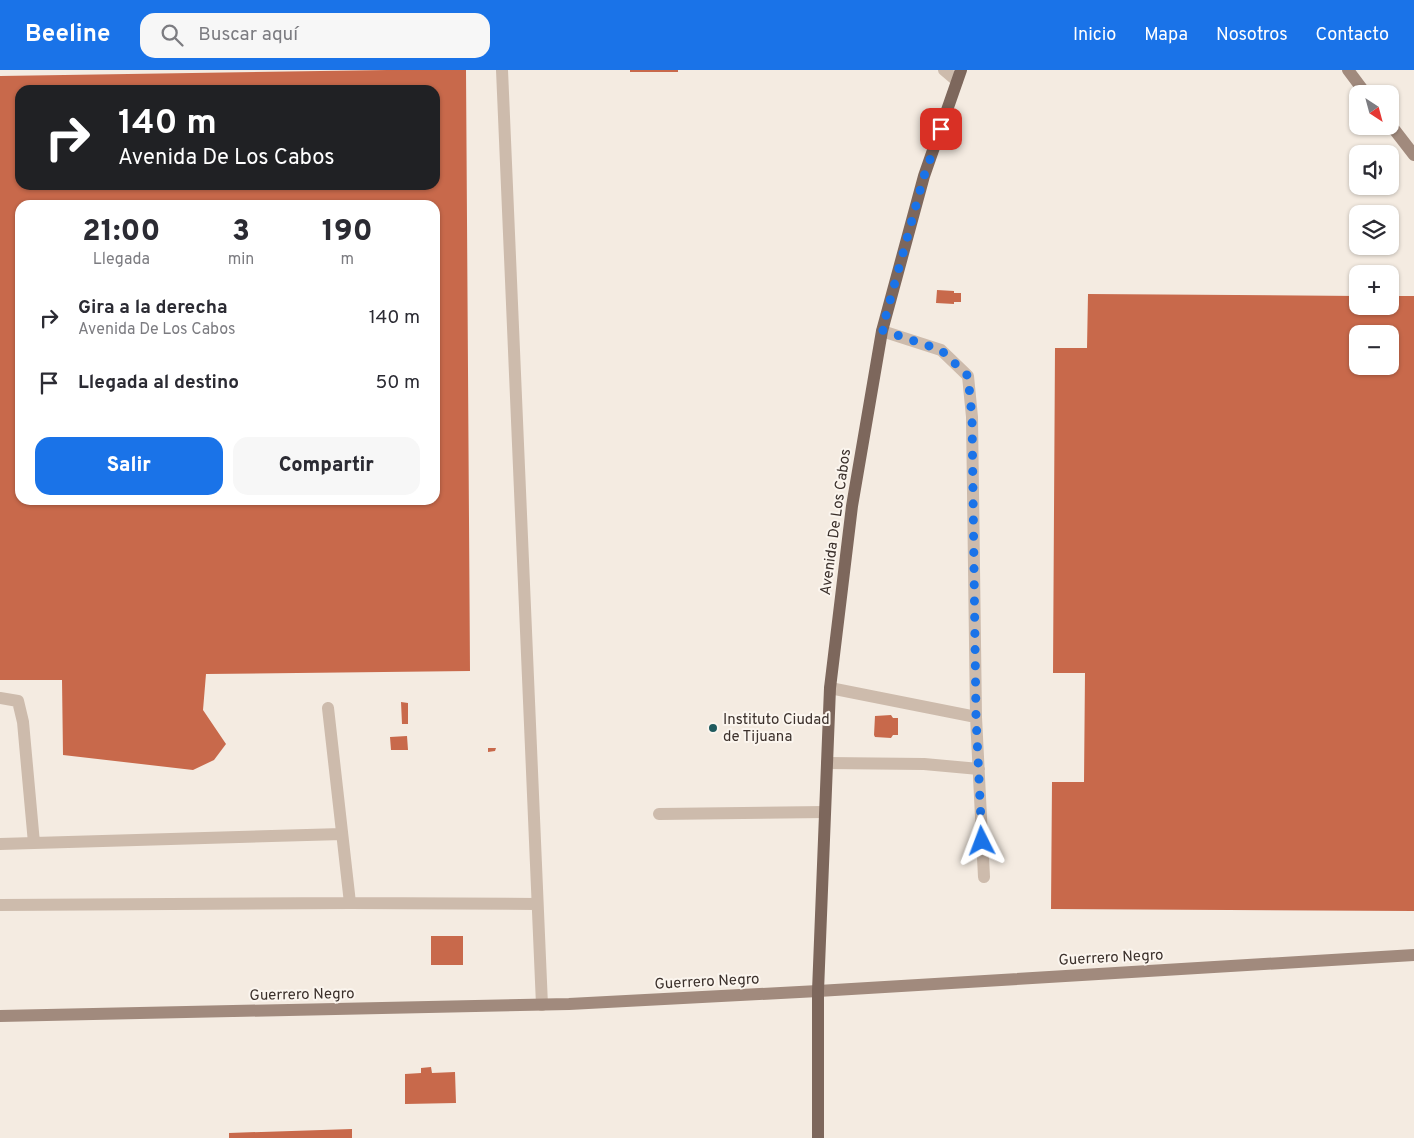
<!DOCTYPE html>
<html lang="es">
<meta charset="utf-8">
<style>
:root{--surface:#fff;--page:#f7f7f7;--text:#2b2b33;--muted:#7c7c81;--accent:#1a73e8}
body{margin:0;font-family:Overpass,sans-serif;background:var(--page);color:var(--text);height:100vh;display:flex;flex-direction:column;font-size:19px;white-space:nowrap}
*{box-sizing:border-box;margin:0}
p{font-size:16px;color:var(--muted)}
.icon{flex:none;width:28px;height:28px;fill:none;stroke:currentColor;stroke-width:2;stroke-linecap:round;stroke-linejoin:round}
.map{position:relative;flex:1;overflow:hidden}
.sheet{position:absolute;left:15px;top:130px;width:425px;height:305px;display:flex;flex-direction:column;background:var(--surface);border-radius:15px;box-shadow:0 1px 4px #0004}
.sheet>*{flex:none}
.guide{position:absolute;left:15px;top:15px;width:425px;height:105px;border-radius:15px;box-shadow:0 1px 4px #0004;background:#202124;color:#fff;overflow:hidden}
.needle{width:32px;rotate:144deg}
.tools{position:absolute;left:1349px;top:15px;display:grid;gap:10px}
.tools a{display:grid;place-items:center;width:50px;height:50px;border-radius:10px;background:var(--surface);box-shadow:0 1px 4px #0004;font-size:25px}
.pin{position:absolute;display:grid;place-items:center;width:42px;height:42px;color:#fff;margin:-21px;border-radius:10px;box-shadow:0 2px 8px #0006}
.me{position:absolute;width:55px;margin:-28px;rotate:357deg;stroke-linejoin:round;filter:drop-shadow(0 0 4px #0008)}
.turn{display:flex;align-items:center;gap:18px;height:105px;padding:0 20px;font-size:22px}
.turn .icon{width:65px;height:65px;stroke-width:2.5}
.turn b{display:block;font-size:35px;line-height:42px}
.eta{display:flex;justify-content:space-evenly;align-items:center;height:85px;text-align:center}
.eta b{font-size:30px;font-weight:800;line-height:35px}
.cta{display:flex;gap:10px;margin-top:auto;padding:10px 20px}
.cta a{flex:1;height:58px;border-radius:15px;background:var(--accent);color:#fff;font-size:20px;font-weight:800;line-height:58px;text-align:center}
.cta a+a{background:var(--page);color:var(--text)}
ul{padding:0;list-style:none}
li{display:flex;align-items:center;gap:15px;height:65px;padding:0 20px}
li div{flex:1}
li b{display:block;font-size:19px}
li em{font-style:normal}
header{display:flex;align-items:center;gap:30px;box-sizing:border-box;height:70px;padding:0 25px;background:var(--accent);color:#fff}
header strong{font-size:24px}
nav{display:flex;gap:28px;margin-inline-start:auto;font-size:18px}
.search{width:350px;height:45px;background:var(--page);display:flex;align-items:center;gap:12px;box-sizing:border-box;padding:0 18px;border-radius:15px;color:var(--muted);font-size:19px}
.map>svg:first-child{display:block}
.building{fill:#c8694b;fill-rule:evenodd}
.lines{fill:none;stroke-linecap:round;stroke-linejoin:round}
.lane{stroke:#cdbbac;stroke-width:12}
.secondary{stroke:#a18a7d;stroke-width:12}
.primary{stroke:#7d675c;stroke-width:12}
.route{stroke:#1a73e8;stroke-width:9;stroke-dasharray:0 16.2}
.poi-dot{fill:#1f5a5e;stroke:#fbf5ee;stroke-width:2}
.labels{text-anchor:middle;stroke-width:4;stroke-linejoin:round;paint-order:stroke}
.street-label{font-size:15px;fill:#3b302b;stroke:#fbf5ee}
.poi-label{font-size:15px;fill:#3b302b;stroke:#fbf5ee;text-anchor:start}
</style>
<header>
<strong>Beeline</strong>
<div class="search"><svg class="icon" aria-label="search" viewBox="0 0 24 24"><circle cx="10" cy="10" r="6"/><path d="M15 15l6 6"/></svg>Buscar aquí</div>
<nav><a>Inicio</a><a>Mapa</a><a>Nosotros</a><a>Contacto</a></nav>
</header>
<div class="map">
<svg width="1414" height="1068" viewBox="0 0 1414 1068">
<rect width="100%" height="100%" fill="#f4ebe1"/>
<!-- building -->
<path class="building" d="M387,0H466L470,601L206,604L203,640L226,674L214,690L193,700L63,685L62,610H0V6ZM20,20H435V115H20ZM20,135H435V430H20Z
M630,0H678V2H630Z
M937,220L954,221V223H961V232H954V234L936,233Z
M1088,224L1358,226V236H1390V226H1414V841L1051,839L1052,712H1084L1085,603H1053L1055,278H1087ZM1358,264H1390V296H1358Z
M401,632L408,633V654H402Z
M891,645L893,648H898V665H893L891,668L875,667L874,665L875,646Z
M407,666L408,680H391L390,667Z
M488,678H496L495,681L488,682Z
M431,866H463V895H431Z
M431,997L432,1003L455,1002L456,1033L405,1034V1004L421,1003V998Z
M352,1059V1068H229V1063Z"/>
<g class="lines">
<!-- lane -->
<path class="lane" d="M502,0L542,935
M944,0L957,11
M882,261L941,280L968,306L972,347L976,647L984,807
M830,618L976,647
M0,628L18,631L23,652L34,773
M328,638L350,833
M827,693L924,694L979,699
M659,744L825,742
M0,774L342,764
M0,835L350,833L537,834"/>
<!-- secondary -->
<path class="secondary" d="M1348,0L1366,24
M1390,54L1414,85
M0,946L569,934L818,921L1414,885"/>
<!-- primary -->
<path class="primary" d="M818,1068V921L830,618L852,436L882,261L924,106L961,0"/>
</g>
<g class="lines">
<!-- route -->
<path class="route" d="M941,59L924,106L882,260L941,280L968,306L972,347L976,647L982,771"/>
</g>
<!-- markers -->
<circle class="poi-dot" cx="713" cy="658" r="5"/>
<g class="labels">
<!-- street labels -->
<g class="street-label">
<text transform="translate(835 452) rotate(-82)" y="5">Avenida De Los Cabos</text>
<text transform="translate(1111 887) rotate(-3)" y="5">Guerrero Negro</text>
<text transform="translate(707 911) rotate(-3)" y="5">Guerrero Negro</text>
<text transform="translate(302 924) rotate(-1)" y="5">Guerrero Negro</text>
</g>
<!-- poi labels -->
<g class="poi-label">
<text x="723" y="654">Instituto Ciudad<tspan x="723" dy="17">de Tijuana</tspan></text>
</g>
</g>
</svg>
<div class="tools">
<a><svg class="needle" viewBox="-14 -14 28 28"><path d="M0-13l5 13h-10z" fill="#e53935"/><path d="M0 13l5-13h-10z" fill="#7c7c81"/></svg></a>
<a><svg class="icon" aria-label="sound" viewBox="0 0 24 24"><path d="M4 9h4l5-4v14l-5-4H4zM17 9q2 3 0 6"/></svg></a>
<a><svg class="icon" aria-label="layers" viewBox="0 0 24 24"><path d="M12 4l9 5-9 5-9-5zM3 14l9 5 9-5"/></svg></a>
<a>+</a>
<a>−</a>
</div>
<div class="pin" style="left:941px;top:59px;background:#d93025"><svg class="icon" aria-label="arrive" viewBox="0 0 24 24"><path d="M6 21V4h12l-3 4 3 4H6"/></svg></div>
<svg class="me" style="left:982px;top:771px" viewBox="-20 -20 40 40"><path d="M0-17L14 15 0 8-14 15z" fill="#1a73e8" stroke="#fff" stroke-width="4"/></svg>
<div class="guide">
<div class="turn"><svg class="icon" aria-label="right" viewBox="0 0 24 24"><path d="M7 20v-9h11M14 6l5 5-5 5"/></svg><div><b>140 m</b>Avenida De Los Cabos</div></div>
</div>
<section class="sheet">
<div class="eta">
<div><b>21:00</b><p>Llegada</p></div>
<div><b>3</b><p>min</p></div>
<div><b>190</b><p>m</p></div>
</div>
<ul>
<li><svg class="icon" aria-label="right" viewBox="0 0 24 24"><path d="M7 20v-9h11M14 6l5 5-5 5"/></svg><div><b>Gira a la derecha</b><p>Avenida De Los Cabos</p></div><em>140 m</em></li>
<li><svg class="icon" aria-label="arrive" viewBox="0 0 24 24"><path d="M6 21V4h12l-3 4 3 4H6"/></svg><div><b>Llegada al destino</b></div><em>50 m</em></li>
</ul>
<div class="cta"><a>Salir</a><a>Compartir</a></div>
</section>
</div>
